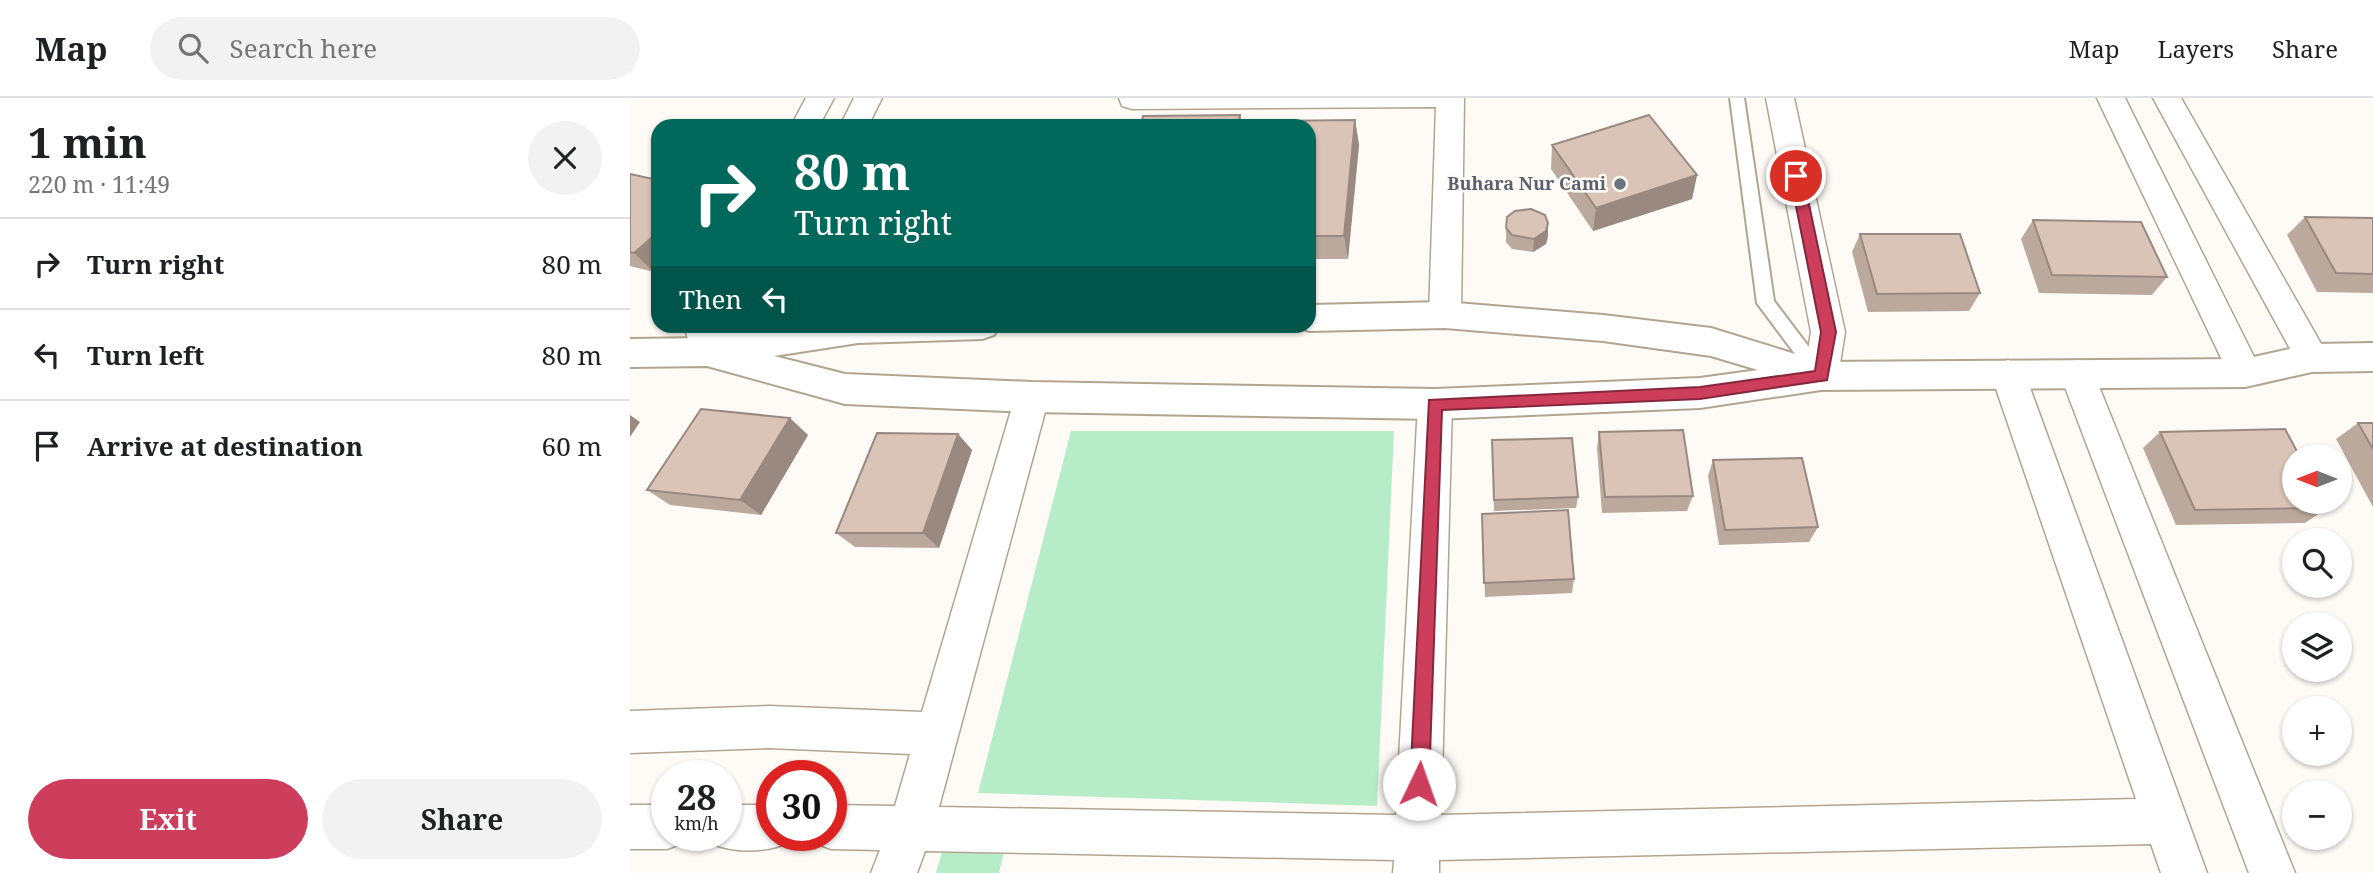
<!DOCTYPE html>
<meta charset="utf-8">
<style>
:root{--surface:#fff;--page:#f2f2f2;--text:#202124;--muted:#757577;--line:#e0e0e0;--accent:#cd3d5c}
body{margin:0;font-family:"Noto Serif",serif;background:var(--page);color:var(--text);height:100vh;display:flex;flex-direction:column;font-size:26px;white-space:nowrap}
*{box-sizing:border-box;margin:0}
p{font-size:23px;color:var(--muted)}
.icon{flex:none;width:38px;height:38px;fill:none;stroke:currentColor;stroke-width:2;stroke-linecap:round;stroke-linejoin:round}
.map{position:relative;flex:1;overflow:hidden}
.panel{display:flex;flex-direction:column;background:var(--surface);width:630px}
.panel>*{flex:none}
.top-card{position:absolute;left:21px;top:21px;width:665px;height:214px;border-radius:21px;box-shadow:0 2px 5px #0004;background:#00695c;color:#fff;overflow:hidden}
.needle{width:46px;rotate:270deg}
.tools{position:absolute;left:1652px;top:346px;display:grid;gap:14px}
.tools a{display:grid;place-items:center;width:70px;height:70px;border-radius:50%;background:var(--surface);box-shadow:0 2px 5px #0004;font-size:35px}
.speed{position:absolute;left:21px;top:662px;display:flex;gap:14px;font-size:35px;font-weight:700;text-align:center}
.speed>*{display:grid;place-content:center;width:91px;height:91px;border-radius:50%;background:var(--surface);box-shadow:0 2px 5px #0004;line-height:1}
.speed small{font-size:18px;font-weight:400}
.speed .limit{border:10px solid #d22;background:#fff;color:#111}
.pin{position:absolute;display:grid;place-items:center;width:60px;height:60px;color:#fff;margin:-30px;border:4px solid #fff;border-radius:50%;box-shadow:0 2px 7px #0007}
.me{position:absolute;width:77px;margin:-38px;rotate:3deg;stroke-linejoin:round;filter:drop-shadow(0 0 5px #0008)}
.turn{display:flex;align-items:center;gap:24px;height:147px;padding:0 28px;font-size:32px}
.turn .icon{width:91px;height:91px;stroke-width:2.5}
.turn b{display:block;font-size:49px;line-height:60px}
.then{display:flex;align-items:center;height:66px;padding:0 28px;background:#0003;gap:14px;font-size:26px}
.round{display:grid;place-items:center;flex:none;width:74px;height:74px;border-radius:37px;background:var(--page)}
.head{display:flex;align-items:center;justify-content:space-between;height:119px;padding:0 28px}
h1{font-size:42px;font-weight:700;line-height:52px}
.action{display:flex;gap:14px;margin-top:auto;padding:14px 28px}
.action a{flex:1;height:80px;border-radius:42px;background:var(--accent);color:#fff;font-size:28px;font-weight:700;line-height:80px;text-align:center}
.action a+a{background:var(--page);color:var(--text)}
ul{padding:0;list-style:none}
li{display:flex;align-items:center;gap:21px;height:91px;padding:0 28px;border-top:2px solid var(--line)}
li div{flex:1}
li b{display:block;font-size:26px}
li em{font-style:normal}
header{display:flex;align-items:center;gap:42px;box-sizing:border-box;height:98px;padding:0 35px;background:var(--surface);border-bottom:2px solid var(--line)}
header strong{font-size:33px}
nav{display:flex;gap:38px;margin-inline-start:auto;font-size:24px}
.search{width:490px;height:63px;background:var(--page);display:flex;align-items:center;gap:18px;box-sizing:border-box;padding:0 24px;border-radius:38px;color:var(--muted);font-size:26px}
main{display:flex;flex:1;min-height:0}
.map>svg:first-child{display:block}
.green{fill:#b6ecc8}
.lines{fill:none;stroke-linecap:round;stroke-linejoin:round}
.service-casing{stroke:#b1a591;stroke-width:4}
.minor-casing{stroke:#b1a591;stroke-width:3}
.tertiary-casing{stroke:#b1a591;stroke-width:4}
.service{fill:#fff;fill-rule:evenodd}
.minor{fill:#fff;fill-rule:evenodd}
.tertiary{fill:#fff;fill-rule:evenodd}
.wall{fill:#bba99d}
.shaded-wall{fill:#998980}
.building{fill:#dac4b7;stroke:#998980;stroke-width:2}
.route{fill:#cd3d5c;stroke:#85283c;stroke-width:2}
.worship-dot{fill:#6b7280;stroke:#fefbf7;stroke-width:2.5}
.labels{text-anchor:middle;stroke-width:5;stroke-linejoin:round;paint-order:stroke}
.worship-label{font-size:18px;font-weight:bold;fill:#5b616d;stroke:#fefbf7;text-anchor:end}
</style>
<header>
<strong>Map</strong>
<div class="search"><svg class="icon" aria-label="search" viewBox="0 0 24 24"><circle cx="10" cy="10" r="6"/><path d="M15 15l6 6"/></svg>Search here</div>
<nav><a>Map</a><a>Layers</a><a>Share</a></nav>
</header>
<main>
<section class="panel">
<div class="head"><div><h1>1 min</h1><p>220 m · 11:49</p></div><a class="round"><svg class="icon" aria-label="close" viewBox="0 0 24 24"><path d="M6 6l12 12M18 6L6 18"/></svg></a></div>
<ul>
<li><svg class="icon" aria-label="right" viewBox="0 0 24 24"><path d="M7 20v-9h11M14 6l5 5-5 5"/></svg><div><b>Turn right</b></div><em>80 m</em></li>
<li><svg class="icon" aria-label="left" viewBox="0 0 24 24"><path d="M17 20v-9H6M10 6l-5 5 5 5"/></svg><div><b>Turn left</b></div><em>80 m</em></li>
<li><svg class="icon" aria-label="arrive" viewBox="0 0 24 24"><path d="M6 21V4h12l-3 4 3 4H6"/></svg><div><b>Arrive at destination</b></div><em>60 m</em></li>
</ul>
<div class="action"><a>Exit</a><a>Share</a></div>
</section>
<div class="map">
<svg width="1743" height="775" viewBox="0 0 1743 775">
<rect width="100%" height="100%" fill="#fefbf7"/>
<!-- green -->
<path class="green" d="M441,333H764L747,708L348,695Z
M378,738L369,775H306L315,743Z"/>
<g class="lines">
<defs>
<path id="service" d="M1100,0H1114L1144,203L1197,273L1200,278L1197,283H1185L1127,205Z"/>
<path id="minor" d="M176,0H204L189,28H161Z
M224,0H252L238,28H210Z
M489,0H834L831,217L827,226L815,230L803,226L799,217L806,9L502,11L492,8Z
M1136,0H1164L1215,234L1208,278L1203,288L1191,292L1179,288L1174,278L1181,234Z
M1467,0H1495L1632,275L1627,285L1615,289L1603,285Z
M1523,0H1551L1694,251L1699,260L1694,269L1682,273L1670,269Z
M54,228H87L88,230L93,228H135C128,240 90,267 76,267C72,267 69,265 65,263Z
M1378,262L1390,266L1395,276L1577,775H1531L1521,746L809,762V775H763L764,762L295,753L287,775H241L250,752L201,751L185,745L182,737H201V707L265,708L280,656L139,650L0,655V613L139,608L292,614L385,299L390,289L402,285L414,289L419,299L309,709L766,717L788,306L793,296L805,292L817,296L822,306L811,717L1506,701L1361,276L1366,266Z
M1447,262L1459,266L1464,276L1665,775H1619L1430,276L1435,266Z
M0,707H37V737H56L53,745L37,751H0Z
M96,707H142V737H161L158,745C134,755 104,755 80,745L77,737H96Z"/>
<path id="tertiary" d="M815,204L973,217L1081,230L1191,264L1615,261L1682,246L1743,245V273L1682,274L1615,289L1191,292L1070,310L805,321L402,314L215,306L77,268L0,269V241L77,240L165,228H369L364,237L352,241L228,245L144,258L215,276L402,284L805,291L1070,280L1128,272L1081,258L973,243L815,230L679,233L666,228H679V207Z"/>
</defs>
<!-- service casing -->
<use href="#service" class="service-casing"/>
<!-- minor casing -->
<use href="#minor" class="minor-casing"/>
<!-- tertiary casing -->
<use href="#tertiary" class="tertiary-casing"/>
<!-- service -->
<use href="#service" class="service"/>
<!-- minor -->
<use href="#minor" class="minor"/>
<!-- tertiary -->
<use href="#tertiary" class="tertiary"/>
</g>
<!-- wall -->
<path class="wall" d="M725,22L729,47L718,161H679V28Z
M922,47L1067,77L1062,101L963,133L921,71Z
M0,76L24,174L0,168Z
M1675,119L1743,120V195L1687,194L1657,137Z
M1403,122L1537,179L1522,197L1409,195L1391,141Z
M918,125V138L916,146L903,154L882,151L876,144V130Z
M1230,136L1350,195L1339,213L1238,214L1222,154Z
M1728,325H1743V409L1706,341Z
M969,334L1063,398L1057,413L972,415L967,350Z
M1530,334L1697,410L1675,425L1546,427L1513,350Z
M328,336L342,352L309,450L225,449L206,435Z
M178,337L131,417L40,407L17,392Z
M862,342L948,399L946,410L864,413Z
M1083,362L1188,429L1179,444L1089,447L1078,378Z
M852,416L944,481L942,495L855,499Z"/>
<!-- shaded-wall -->
<path class="shaded-wall" d="M610,17L613,28H608Z
M725,22L729,47L718,161L714,138Z
M1067,77L1062,101L963,133L966,110Z
M918,125V138L916,146L903,154L904,141Z
M28,134V170L24,174L4,155Z
M0,317L10,324L0,339Z
M160,320L178,337L131,417L110,402Z
M328,336L342,352L309,450L293,435Z"/>
<!-- building -->
<path class="building" d="M610,17L608,28H511L513,18Z
M1019,17L1067,77L966,110L922,47Z
M725,22L714,138H679V28H628L629,23Z
M0,76L28,82V134L4,155L0,154Z
M901,111L915,117L918,125L916,133L904,141L882,137L876,130L877,119L885,113Z
M1675,119L1743,120V176L1706,175Z
M1403,122L1511,124L1537,179L1422,177Z
M1230,136H1330L1350,195L1247,196Z
M71,311L160,320L110,402L17,392Z
M1728,325H1743V351Z
M1655,331L1670,359H1664V404H1694L1697,410L1565,412L1530,334Z
M1053,332L1063,398L975,399L969,334Z
M247,335L328,336L293,435H206Z
M942,340L948,399L864,402L862,342Z
M1172,360L1188,429L1095,432L1083,362Z
M938,412L944,481L854,485L852,416Z"/>
<!-- route -->
<path class="route" d="M1166,74L1173,78L1206,234L1197,282L1070,301L812,312L799,686L796,692L789,695L783,692L780,686L799,302L1070,289L1185,273L1191,234L1160,78Z"/>
<!-- markers -->
<circle class="worship-dot" cx="990" cy="86" r="7"/>
<g class="labels">
<!-- worship labels -->
<g class="worship-label">
<text x="976" y="92">Buhara Nur Cami</text>
</g>
</g>
</svg>
<div class="tools">
<a><svg class="needle" viewBox="-14 -14 28 28"><path d="M0-13l5 13h-10z" fill="#e53935"/><path d="M0 13l5-13h-10z" fill="#757577"/></svg></a>
<a><svg class="icon" aria-label="search" viewBox="0 0 24 24"><circle cx="10" cy="10" r="6"/><path d="M15 15l6 6"/></svg></a>
<a><svg class="icon" aria-label="layers" viewBox="0 0 24 24"><path d="M12 4l9 5-9 5-9-5zM3 14l9 5 9-5"/></svg></a>
<a>+</a>
<a>−</a>
</div>
<div class="speed"><div>28<small>km/h</small></div><div class="limit">30</div></div>
<div class="pin" style="left:1166px;top:78px;background:#d93025"><svg class="icon" aria-label="arrive" viewBox="0 0 24 24"><path d="M6 21V4h12l-3 4 3 4H6"/></svg></div>
<svg class="me" style="left:789px;top:686px" viewBox="-20 -20 40 40"><circle r="19" fill="#fff"/><path d="M0-13L10 11 0 6-10 11z" fill="#cd3d5c"/></svg>
<div class="top-card">
<div class="turn"><svg class="icon" aria-label="right" viewBox="0 0 24 24"><path d="M7 20v-9h11M14 6l5 5-5 5"/></svg><div><b>80 m</b>Turn right</div></div>
<div class="then">Then<svg class="icon" aria-label="left" viewBox="0 0 24 24"><path d="M17 20v-9H6M10 6l-5 5 5 5"/></svg></div>
</div>
</div>
</main>
